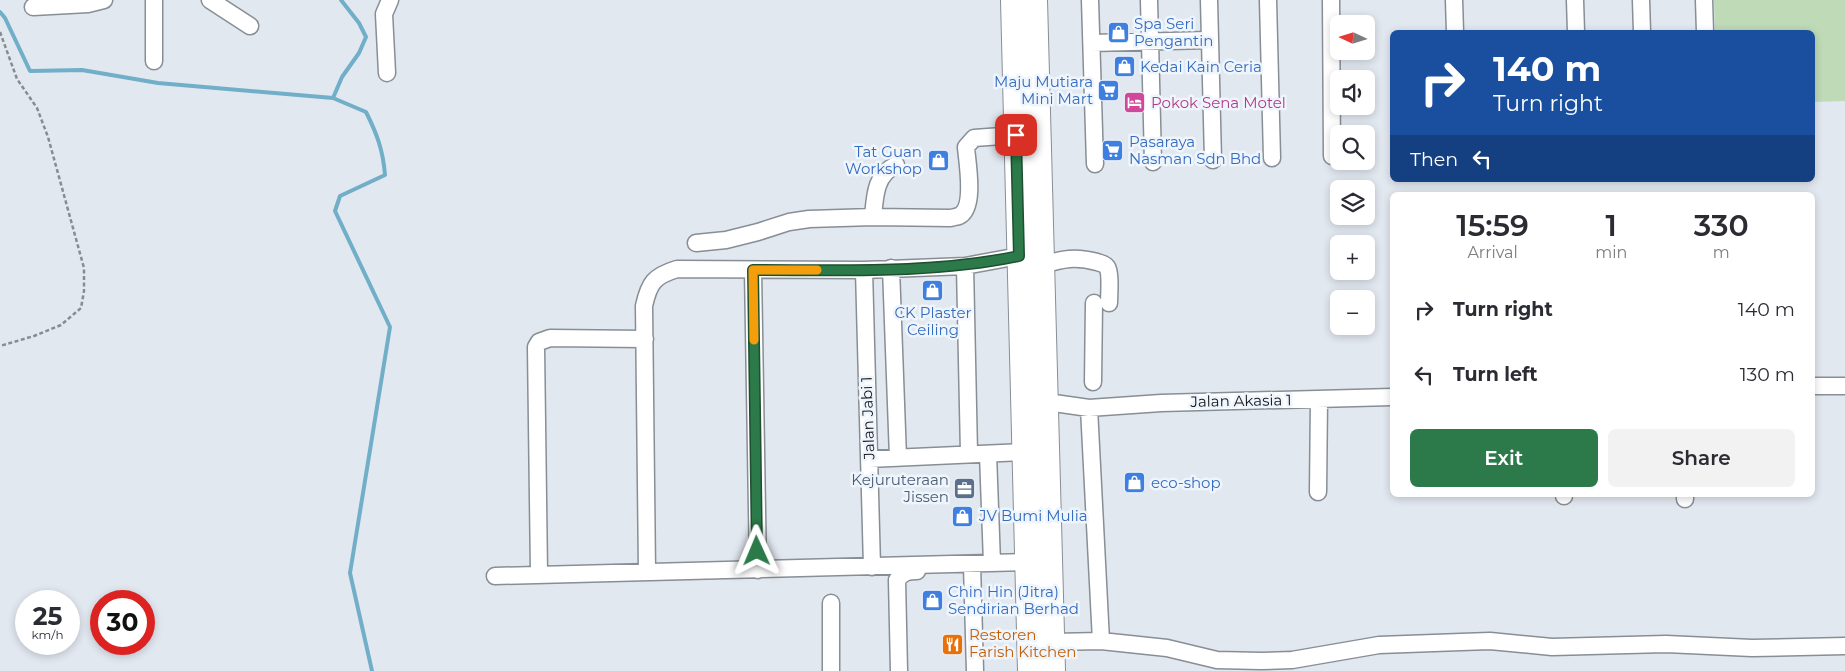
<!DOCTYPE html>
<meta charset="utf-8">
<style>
:root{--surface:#fff;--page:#f2f2f3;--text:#2b2b33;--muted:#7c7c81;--accent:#2c7a4a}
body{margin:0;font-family:Montserrat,sans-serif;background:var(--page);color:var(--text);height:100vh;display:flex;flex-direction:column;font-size:19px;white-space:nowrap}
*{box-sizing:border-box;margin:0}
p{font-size:16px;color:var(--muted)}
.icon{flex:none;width:28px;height:28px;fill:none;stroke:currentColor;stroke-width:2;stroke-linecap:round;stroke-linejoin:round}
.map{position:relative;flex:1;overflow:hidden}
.details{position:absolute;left:1390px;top:192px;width:425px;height:305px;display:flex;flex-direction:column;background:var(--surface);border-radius:8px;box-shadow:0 2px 8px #0003}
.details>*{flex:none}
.hud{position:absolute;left:1390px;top:30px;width:425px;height:152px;border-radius:8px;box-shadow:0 2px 8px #0003;background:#1a4fa0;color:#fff;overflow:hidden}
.needle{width:32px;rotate:274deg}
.controls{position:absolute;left:1330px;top:15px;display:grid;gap:10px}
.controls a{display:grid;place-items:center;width:45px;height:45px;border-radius:8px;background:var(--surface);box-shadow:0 2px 8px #0003;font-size:25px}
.speed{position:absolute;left:15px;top:590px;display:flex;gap:10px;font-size:25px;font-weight:700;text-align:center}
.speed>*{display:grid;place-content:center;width:65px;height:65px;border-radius:50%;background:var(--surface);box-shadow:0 2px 8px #0003;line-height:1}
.speed small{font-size:12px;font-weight:400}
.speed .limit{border:8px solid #d22;background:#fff;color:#111}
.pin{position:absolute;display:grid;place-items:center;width:42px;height:42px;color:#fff;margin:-21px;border-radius:10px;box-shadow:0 2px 8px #0006}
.me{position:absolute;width:55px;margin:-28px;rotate:359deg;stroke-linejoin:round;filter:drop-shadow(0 0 4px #0008)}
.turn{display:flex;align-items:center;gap:18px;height:105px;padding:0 20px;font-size:22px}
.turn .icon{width:65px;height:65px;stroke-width:2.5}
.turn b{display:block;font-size:35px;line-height:42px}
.then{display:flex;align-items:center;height:48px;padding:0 20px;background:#0003;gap:10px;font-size:19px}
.eta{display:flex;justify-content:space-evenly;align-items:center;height:85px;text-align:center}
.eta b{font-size:30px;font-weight:600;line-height:35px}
.button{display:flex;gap:10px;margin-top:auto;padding:10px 20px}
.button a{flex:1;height:58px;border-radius:8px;background:var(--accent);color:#fff;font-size:20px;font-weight:600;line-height:58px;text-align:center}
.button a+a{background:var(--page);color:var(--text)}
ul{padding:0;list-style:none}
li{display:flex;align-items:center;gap:15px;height:65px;padding:0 20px}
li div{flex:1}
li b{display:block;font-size:19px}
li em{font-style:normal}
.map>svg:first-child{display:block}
.green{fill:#bfdab6}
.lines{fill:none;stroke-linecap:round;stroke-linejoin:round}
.stream{stroke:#71aec7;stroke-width:4}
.minor-casing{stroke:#888e95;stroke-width:19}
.highway-casing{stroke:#888e95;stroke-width:26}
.path{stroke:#878c91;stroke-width:2.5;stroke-dasharray:4 2.5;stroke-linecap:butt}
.minor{stroke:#fff;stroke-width:16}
.highway{stroke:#fff;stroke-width:24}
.route-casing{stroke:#1d4f30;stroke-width:12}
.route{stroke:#2c7a4a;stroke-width:9}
.slow{stroke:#f59e0b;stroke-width:9}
.labels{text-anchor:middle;stroke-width:5;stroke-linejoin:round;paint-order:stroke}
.shop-label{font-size:15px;fill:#366cbe;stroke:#eff5fd;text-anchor:start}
.hotel-label{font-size:15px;fill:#b23c85;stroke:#eff5fd;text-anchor:start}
.street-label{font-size:15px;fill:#151719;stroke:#eff5fd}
.service-label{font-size:15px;fill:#4e5e75;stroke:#eff5fd;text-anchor:end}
.food-label{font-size:15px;fill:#c56008;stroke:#eff5fd;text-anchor:start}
</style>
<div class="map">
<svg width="1845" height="671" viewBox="0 0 1845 671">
<rect width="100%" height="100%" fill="#e2e8f0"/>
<!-- green -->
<path class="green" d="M1714,0H1845V101L1813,102L1812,32H1715Z"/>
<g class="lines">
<!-- stream -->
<path class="stream" d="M341,0L359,23L366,37L359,53L342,77L333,98L366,112C377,134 383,150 385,175L340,196L335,211L390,327L350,573L372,671
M0,12L5,18L30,71L82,70L158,83L333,98"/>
<defs>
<path id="minor" d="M154,0V61
M210,0L250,26
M1090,0L1095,164
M1149,0L1153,162
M1209,0L1213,160
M1268,0L1272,158
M1331,0L1332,156
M1454,0L1455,32
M1575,0L1576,32
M1641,0L1642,32
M1704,0L1705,32
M33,7L88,4L104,0
M1092,43L1209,40
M387,73L384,14L390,0
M873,217C875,196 875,175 896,165
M696,243L726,240L758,232L789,222L809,219L873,217L951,218C954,217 956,217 959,216C976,208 967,162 966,147L974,138L1016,135
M1042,265C1063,259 1075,256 1097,262C1100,263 1105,264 1107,267C1111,273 1109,296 1109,303
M965,266L969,454
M891,268L898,458
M753,270L758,570
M864,270L872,567
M1093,382L1094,303
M1812,386H1845
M1047,402L1089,408L1161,403L1392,397
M988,454L992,563
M869,459L1024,452
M1318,492L1319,399
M1685,495V499
M1564,496V495
M972,565L975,671
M647,572L644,306C649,283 654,276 677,269L864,270L965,266L1019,256
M539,574L536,347L539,342L550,338L645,339
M495,576L1027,562
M831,603V671
M1101,641L1167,648L1217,660L1261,661L1292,660L1379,645L1461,642L1490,641L1552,647L1666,644L1752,648L1845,646
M1053,642L1101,641L1089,408
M899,671L897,580C903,572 908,571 917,571"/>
<path id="highway" d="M1013,0L1030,671
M1035,0L1053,671"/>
</defs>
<!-- minor casing -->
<use href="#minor" class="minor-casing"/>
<!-- highway casing -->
<use href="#highway" class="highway-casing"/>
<!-- path -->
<path class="path" d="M0,32L17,79L37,108L48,137L84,268V291L81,308L61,325L34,336L0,346"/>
<!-- minor -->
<use href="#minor" class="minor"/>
<!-- highway -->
<use href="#highway" class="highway"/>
</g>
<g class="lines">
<defs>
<path id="route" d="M757,551L753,270C842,270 933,274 1019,256L1016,135"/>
</defs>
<!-- route casing -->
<use href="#route" class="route-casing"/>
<!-- route -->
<use href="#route" class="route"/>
<!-- slow -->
<path class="slow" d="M754,340L753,270H817"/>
</g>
<!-- icons -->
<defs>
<symbol id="shop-square" viewBox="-11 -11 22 22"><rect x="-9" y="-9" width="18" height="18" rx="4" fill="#3f7fe0" stroke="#eff5fd"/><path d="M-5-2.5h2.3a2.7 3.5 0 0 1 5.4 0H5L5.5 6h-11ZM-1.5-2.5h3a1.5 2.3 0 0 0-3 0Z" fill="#fff"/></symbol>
<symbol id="supermarket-square" viewBox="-11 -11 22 22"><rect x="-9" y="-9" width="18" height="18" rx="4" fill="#3f7fe0" stroke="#eff5fd"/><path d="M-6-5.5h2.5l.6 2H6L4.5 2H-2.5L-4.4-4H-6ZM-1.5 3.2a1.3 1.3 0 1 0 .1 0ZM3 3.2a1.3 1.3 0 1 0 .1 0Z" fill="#fff"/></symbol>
<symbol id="hotel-square" viewBox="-11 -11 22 22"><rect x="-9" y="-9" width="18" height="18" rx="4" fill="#d1479c" stroke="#eff5fd"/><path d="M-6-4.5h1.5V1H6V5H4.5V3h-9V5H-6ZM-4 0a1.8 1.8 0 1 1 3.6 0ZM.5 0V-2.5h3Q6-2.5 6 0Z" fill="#fff"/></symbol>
<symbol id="office-square" viewBox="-11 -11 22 22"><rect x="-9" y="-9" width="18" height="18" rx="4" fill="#5c6f8a" stroke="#eff5fd"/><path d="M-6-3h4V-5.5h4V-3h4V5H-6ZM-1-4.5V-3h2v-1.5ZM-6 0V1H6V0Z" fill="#fff"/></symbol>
<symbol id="restaurant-square" viewBox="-11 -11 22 22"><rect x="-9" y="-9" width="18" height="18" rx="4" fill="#e8710a" stroke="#eff5fd"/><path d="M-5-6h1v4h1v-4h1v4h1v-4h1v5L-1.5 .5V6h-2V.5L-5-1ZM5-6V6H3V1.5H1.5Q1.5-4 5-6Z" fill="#fff"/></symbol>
</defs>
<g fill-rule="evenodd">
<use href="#shop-square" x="1106" y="20" width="25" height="25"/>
<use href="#shop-square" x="1112" y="54" width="25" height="25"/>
<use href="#supermarket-square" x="1096" y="78" width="25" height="25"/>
<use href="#hotel-square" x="1122" y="90" width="25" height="25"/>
<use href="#supermarket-square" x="1100" y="138" width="25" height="25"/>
<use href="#shop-square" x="926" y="148" width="25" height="25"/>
<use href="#shop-square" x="920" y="278" width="25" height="25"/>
<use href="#shop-square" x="1122" y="470" width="25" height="25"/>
<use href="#office-square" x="952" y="476" width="25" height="25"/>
<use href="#shop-square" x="950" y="504" width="25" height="25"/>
<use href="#shop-square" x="920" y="588" width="25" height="25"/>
<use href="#restaurant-square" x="940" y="632" width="25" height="25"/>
</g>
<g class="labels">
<!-- shop labels -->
<g class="shop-label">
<text x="1134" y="29">Spa Seri<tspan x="1134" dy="17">Pengantin</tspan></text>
<text x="1140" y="72">Kedai Kain Ceria</text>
<text x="1093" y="87" text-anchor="end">Maju Mutiara<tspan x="1093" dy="17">Mini Mart</tspan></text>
<text x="1129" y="147">Pasaraya<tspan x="1129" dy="17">Nasman Sdn Bhd</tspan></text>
<text x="922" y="157" text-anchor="end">Tat Guan<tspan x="922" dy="17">Workshop</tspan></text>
<text x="933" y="318" text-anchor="middle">CK Plaster<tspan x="933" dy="17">Ceiling</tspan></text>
<text x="1151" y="488">eco-shop</text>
<text x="979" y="521">JV Bumi Mulia</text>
<text x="948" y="597">Chin Hin (Jitra)<tspan x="948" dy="17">Sendirian Berhad</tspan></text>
</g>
<!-- hotel labels -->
<g class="hotel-label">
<text x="1151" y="108">Pokok Sena Motel</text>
</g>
<!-- street labels -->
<g class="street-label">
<text transform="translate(1241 401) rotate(-1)" y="5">Jalan Akasia 1</text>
<text transform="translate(868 418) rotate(-92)" y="5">Jalan Jabi 1</text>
</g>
<!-- service labels -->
<g class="service-label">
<text x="949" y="485">Kejuruteraan<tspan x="949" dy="17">Jissen</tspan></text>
</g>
<!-- food labels -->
<g class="food-label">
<text x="969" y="640">Restoren<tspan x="969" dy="17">Farish Kitchen</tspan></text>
</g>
</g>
</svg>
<div class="controls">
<a><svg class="needle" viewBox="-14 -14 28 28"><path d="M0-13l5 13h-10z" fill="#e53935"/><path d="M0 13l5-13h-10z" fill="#7c7c81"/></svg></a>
<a><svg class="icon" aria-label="sound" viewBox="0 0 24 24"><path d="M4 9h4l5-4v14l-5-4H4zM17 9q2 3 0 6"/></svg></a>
<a><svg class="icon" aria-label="search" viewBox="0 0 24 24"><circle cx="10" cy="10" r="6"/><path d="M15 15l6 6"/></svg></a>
<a><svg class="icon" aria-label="layers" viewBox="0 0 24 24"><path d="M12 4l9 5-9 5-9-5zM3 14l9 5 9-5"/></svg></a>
<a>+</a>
<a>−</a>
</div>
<div class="speed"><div>25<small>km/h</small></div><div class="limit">30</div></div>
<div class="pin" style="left:1016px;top:135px;background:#d93025"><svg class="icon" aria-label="arrive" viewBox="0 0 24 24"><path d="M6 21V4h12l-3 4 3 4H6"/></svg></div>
<svg class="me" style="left:757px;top:551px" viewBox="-20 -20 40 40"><path d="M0-17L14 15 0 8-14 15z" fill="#2c7a4a" stroke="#fff" stroke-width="4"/></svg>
<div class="hud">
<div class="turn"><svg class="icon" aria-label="right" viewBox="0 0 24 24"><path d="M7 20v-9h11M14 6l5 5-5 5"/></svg><div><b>140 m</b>Turn right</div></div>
<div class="then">Then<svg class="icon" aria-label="left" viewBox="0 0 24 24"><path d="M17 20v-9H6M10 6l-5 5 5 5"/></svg></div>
</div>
<section class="details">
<div class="eta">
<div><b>15:59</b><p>Arrival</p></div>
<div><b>1</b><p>min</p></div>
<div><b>330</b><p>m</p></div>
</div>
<ul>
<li><svg class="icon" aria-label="right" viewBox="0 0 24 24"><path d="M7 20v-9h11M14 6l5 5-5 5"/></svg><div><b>Turn right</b></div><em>140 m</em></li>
<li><svg class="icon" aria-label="left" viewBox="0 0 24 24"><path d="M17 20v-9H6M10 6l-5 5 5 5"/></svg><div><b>Turn left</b></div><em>130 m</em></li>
</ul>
<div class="button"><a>Exit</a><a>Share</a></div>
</section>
</div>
